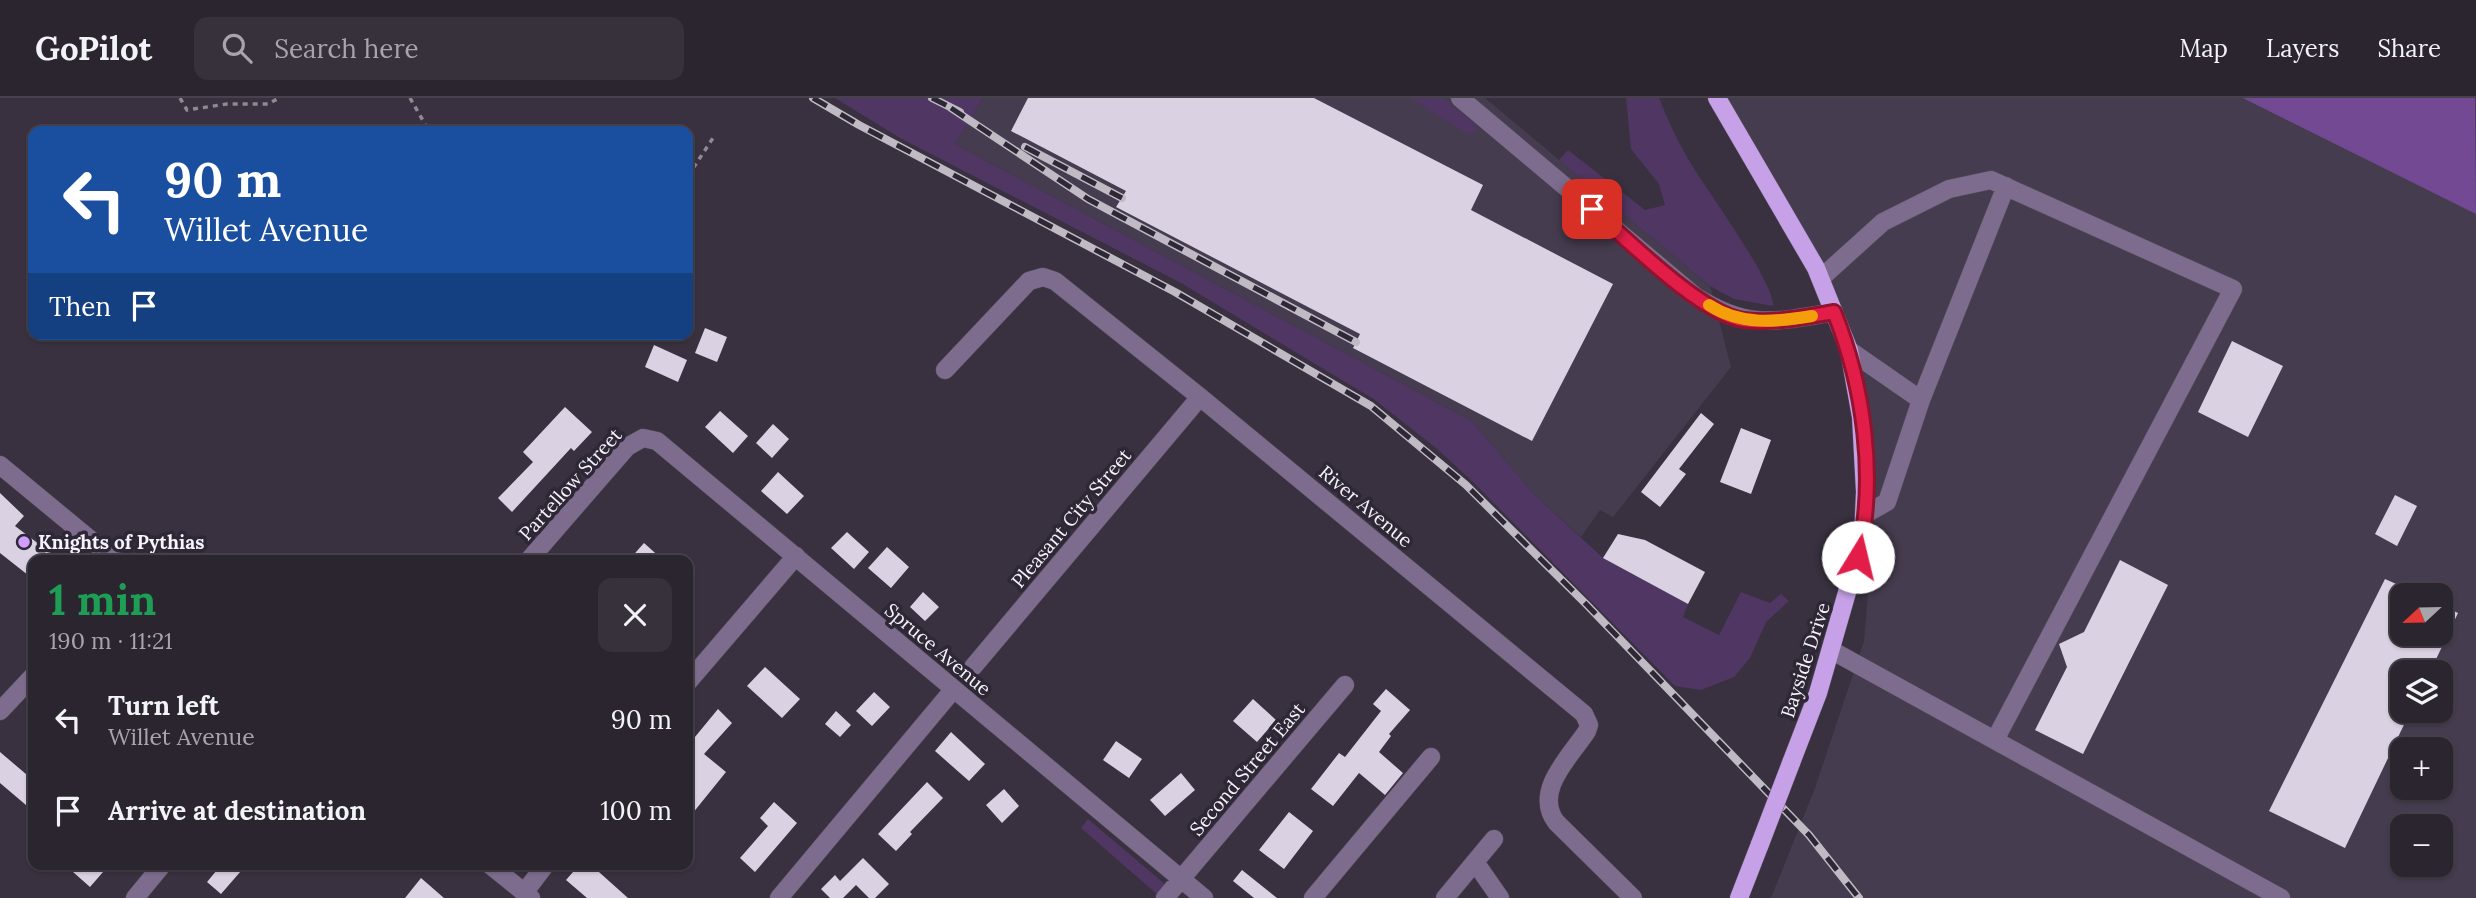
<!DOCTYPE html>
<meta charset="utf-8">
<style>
:root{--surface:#2b252f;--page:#37313b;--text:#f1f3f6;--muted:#a6a5aa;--line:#47424b}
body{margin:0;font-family:Lora,serif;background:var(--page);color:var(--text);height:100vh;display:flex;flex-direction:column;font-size:26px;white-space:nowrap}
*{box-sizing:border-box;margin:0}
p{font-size:23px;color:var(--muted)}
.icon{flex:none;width:38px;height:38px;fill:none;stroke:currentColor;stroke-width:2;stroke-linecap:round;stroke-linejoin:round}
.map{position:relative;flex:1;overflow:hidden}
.sheet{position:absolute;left:28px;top:457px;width:665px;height:315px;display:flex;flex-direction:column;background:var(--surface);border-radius:14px;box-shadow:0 2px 5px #0004,0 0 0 2px var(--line)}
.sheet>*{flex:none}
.banner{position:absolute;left:28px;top:28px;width:665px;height:214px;border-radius:14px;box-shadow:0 2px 5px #0004,0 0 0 2px var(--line);background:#1a4fa0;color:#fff;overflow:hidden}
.needle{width:46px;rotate:248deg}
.tools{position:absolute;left:2390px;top:485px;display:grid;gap:14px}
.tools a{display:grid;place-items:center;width:63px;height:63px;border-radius:14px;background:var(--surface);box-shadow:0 2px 5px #0004,0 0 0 2px var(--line);font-size:35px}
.pin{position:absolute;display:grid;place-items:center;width:60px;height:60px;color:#fff;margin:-30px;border-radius:14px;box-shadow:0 4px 10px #0006}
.me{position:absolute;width:77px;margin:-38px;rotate:9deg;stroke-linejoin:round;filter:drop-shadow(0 0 5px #0008)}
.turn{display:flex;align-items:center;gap:24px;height:147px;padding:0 21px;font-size:32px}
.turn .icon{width:91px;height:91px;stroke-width:2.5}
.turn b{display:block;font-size:49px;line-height:60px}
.then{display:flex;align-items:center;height:66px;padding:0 21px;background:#0003;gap:14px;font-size:26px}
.round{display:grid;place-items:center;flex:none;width:74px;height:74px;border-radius:14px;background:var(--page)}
.head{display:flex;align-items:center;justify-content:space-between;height:119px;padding:0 21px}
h1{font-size:42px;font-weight:700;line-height:52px;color:#1e9e55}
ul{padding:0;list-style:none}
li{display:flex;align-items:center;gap:21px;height:91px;padding:0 21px}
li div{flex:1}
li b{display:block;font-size:26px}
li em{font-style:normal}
header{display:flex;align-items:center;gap:42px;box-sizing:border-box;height:98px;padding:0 35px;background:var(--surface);border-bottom:2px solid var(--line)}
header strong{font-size:33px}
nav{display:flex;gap:38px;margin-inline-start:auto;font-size:24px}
.search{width:490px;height:63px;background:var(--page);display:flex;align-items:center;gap:18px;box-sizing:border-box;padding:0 24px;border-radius:14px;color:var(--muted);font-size:26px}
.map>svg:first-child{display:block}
.built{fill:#463c4f;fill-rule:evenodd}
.green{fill:#4f3663}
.water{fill:#734994}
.building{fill:#dad1e3}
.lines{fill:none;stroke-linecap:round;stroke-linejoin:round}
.minor-casing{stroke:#57505d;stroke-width:19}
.major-casing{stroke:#57505d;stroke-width:19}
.path{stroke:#908995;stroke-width:3.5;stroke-dasharray:5 5;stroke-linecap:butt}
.minor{stroke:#7e6c8e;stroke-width:18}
.major{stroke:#c6a1e7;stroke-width:18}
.rail-casing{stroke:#c0bac5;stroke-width:8}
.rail{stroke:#2e2735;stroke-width:5;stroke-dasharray:16;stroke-linecap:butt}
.major-bridge-casing{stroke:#57505d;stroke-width:19;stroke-linecap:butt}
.major-bridge{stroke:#c6a1e7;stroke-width:18}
.route-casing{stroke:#92132f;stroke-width:18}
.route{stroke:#e11d48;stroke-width:12}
.slow{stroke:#f59e0b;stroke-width:12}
.poi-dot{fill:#d19dfe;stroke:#2e2735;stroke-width:2.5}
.labels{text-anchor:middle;stroke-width:7;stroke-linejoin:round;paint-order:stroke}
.street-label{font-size:19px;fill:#f7f2fc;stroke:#2e2735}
.poi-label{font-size:19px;font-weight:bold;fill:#f7f2fc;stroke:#2e2735;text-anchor:start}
</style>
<header>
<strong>GoPilot</strong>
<div class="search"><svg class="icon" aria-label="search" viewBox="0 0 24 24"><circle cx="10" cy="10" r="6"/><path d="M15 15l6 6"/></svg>Search here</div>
<nav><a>Map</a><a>Layers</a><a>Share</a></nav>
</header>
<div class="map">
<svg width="2476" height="800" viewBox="0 0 2476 800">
<rect width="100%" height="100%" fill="#39313f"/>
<!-- built -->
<path class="built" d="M983,0H1485L1710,188L1731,269L1613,419L1600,412L1581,439L1533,395L1472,323L955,46Z
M1717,0H2476V800H1771L1815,690L1864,543L1875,411L1849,252ZM2403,497H2441V536H2403ZM2403,574H2441V612H2403ZM2403,651H2441V690H2403ZM2403,728H2441V766H2403Z"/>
<!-- green -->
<path class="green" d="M835,0H983L955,46L1472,323L1533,395L1603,460L1688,506L1683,519L1719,537L1741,494L1770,505L1781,496L1789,503L1766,524L1750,560L1734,579L1701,592L1675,588L1472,383L1436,350L1375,302L1181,185L900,40Z
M1410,0H1443L1475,26L1477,32L1471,36L1464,34Z
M1626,0H1659C1667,20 1676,40 1687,59C1702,86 1775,184 1773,208L1734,201L1710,188L1559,62L1568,52L1645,112L1665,107L1659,86L1631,51Z
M1088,721L1166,787L1159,798L1081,730Z"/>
<!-- water -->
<path class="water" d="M2243,0H2475L2476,116Z"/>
<!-- building -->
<path class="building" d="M1028,0H1314L1483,87L1471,112L1613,186L1532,343L1353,250L1360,236L1116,109L1126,93L1011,33Z
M705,230L727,239L717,264L695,255Z
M2232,243L2283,268L2248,339L2198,314Z
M654,247L687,262L678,284L645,269Z
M565,309L592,334L574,353L571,350L512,414L498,400L533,364L523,354Z
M720,313L748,338L733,355L705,329Z
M1701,315L1714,326L1679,371L1686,376L1660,409L1641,394Z
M773,326L789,341L772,360L756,345Z
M1741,330L1771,342L1751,396L1720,384Z
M778,374L804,398L787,416L761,393Z
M0,395L24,418L15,428L60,462H33V481L0,455Z
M2395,397L2417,408L2397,448L2375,436Z
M847,434L869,454L854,471L831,450Z
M1618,436L1645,442L1705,474L1688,506L1603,460Z
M644,445L663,462H629Z
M887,449L909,469L891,490L868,470Z
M2120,462L2168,487L2083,656L2035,632L2067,569L2059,546L2084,534Z
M2385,481L2403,489V536H2441V507L2458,515L2430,574H2403V612H2411L2345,750L2269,713Z
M923,494L939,509L925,523L910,509Z
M765,569L800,601L782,620L747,588Z
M1386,591L1410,612L1389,636L1391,638L1379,654L1403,675L1385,697L1359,675L1333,708L1311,691L1339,655L1345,659L1381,613L1373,606Z
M874,594L890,609L872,628L856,613Z
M1253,601L1276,622L1257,644L1233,623Z
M718,611L732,625L704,656L726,674L688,721V643L690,645Z
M836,613L851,627L840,639L825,626Z
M951,634L985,666L969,683L935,653Z
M1116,643L1142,661L1129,680L1103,662Z
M0,654L33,682V713L0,685Z
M1181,675L1195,692L1165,718L1150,702Z
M927,684L943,700L910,734L912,736L896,753L878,736Z
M1004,691L1019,708L1002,725L986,707Z
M774,704L797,725L755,774L740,760L768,728L760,720Z
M1289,714L1313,733L1284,771L1259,752Z
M863,760L889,786L875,800H869L856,787L843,800H830L821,791L835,777L840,783Z
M64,766H110L90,789Z
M222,766H233L241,773L221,796L207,784Z
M580,766H590L628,800H587L566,782Z
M1242,772L1277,800H1254L1233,783Z
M421,780L444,800H405Z"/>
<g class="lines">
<defs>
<path id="minor" d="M1460,0L1695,198C1748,232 1775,224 1834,214
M1821,180L1883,124L1949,91L1991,82L2233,191L1995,642
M1849,252L1921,302
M945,272L1029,183L1043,179L1055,183L1200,299L1584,616L1589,627L1587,633C1570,659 1533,693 1556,724L1633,800
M0,367L115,462
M1864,417L1887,404L1921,302L2006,88
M529,462L627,349L643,340L657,343L1204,800
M1831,552L2281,800
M973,569L1200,299
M688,584L796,458
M0,613L33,578
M1475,764L1500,800
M489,766L531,800
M524,795L546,766
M135,800L163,766
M779,800L953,592
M1165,800L1345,587
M1313,800L1431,659
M1445,800L1494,741"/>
<path id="major" d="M1717,0L1816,170L1849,252L1861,319L1865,394L1863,439L1818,595L1791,665
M1739,800L1760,746"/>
</defs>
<!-- minor casing -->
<use href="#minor" class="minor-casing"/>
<!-- major casing -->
<use href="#major" class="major-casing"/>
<!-- path -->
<path class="path" d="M180,0L187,12L227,6H268L279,0
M410,0L429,33
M688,78L713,40"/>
<!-- minor -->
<use href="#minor" class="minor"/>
<!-- major -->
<use href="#major" class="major"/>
<defs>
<path id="rail" d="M813,0L859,27L1175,194L1371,308L1466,387L1586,506L1809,737L1859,800
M932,0L960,14
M951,10L1088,101L1356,244
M1025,49L1122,100"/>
</defs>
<!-- rail casing -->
<use href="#rail" class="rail-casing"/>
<!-- rail -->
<use href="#rail" class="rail"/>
<defs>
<path id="major-bridge" d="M1760,746L1791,665"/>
</defs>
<!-- major-bridge casing -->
<use href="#major-bridge" class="major-bridge-casing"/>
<!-- major-bridge -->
<use href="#major-bridge" class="major-bridge"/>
</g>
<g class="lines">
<defs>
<path id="route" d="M1592,111C1627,141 1701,216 1743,222C1774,226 1804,219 1834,214C1864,288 1877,381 1858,459"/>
</defs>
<!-- route casing -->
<use href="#route" class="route-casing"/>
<!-- route -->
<use href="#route" class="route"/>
<!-- slow -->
<path class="slow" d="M1709,207C1741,228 1776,224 1812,218"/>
</g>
<!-- markers -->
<circle class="poi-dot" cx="24" cy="444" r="7"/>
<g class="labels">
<!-- street labels -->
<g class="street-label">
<text transform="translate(570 386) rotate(-48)" y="7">Partellow Street</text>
<text transform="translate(1366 408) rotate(40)" y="7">River Avenue</text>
<text transform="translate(1071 420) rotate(-50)" y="7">Pleasant City Street</text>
<text transform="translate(938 551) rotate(40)" y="7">Spruce Avenue</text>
<text transform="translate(1805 562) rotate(-72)" y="7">Bayside Drive</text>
<text transform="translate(1247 671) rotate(-50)" y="7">Second Street East</text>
</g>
<!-- poi labels -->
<g class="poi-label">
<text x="38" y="451">Knights of Pythias</text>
</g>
</g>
</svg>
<div class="tools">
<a><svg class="needle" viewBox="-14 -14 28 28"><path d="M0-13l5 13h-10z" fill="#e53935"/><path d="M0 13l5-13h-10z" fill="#a6a5aa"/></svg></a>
<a><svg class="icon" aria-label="layers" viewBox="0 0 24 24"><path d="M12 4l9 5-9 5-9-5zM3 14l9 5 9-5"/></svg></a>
<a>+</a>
<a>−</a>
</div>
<div class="pin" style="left:1592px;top:111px;background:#d93025"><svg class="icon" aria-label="arrive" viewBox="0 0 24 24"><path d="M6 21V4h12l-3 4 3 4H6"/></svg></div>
<svg class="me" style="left:1858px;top:459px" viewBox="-20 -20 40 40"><circle r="19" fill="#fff"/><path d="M0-13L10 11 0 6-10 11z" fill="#e11d48"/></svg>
<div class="banner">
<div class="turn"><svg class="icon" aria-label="left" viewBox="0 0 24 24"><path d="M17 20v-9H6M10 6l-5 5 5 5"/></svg><div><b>90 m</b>Willet Avenue</div></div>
<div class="then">Then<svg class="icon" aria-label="arrive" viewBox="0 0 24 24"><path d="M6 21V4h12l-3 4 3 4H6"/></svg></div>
</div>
<section class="sheet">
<div class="head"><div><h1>1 min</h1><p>190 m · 11:21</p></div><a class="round"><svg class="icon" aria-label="close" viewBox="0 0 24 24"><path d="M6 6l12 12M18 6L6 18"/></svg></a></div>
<ul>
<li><svg class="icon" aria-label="left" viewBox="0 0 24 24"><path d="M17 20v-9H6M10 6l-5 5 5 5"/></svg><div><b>Turn left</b><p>Willet Avenue</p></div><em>90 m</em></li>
<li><svg class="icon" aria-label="arrive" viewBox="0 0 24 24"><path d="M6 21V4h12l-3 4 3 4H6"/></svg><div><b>Arrive at destination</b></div><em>100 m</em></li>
</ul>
</section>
</div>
